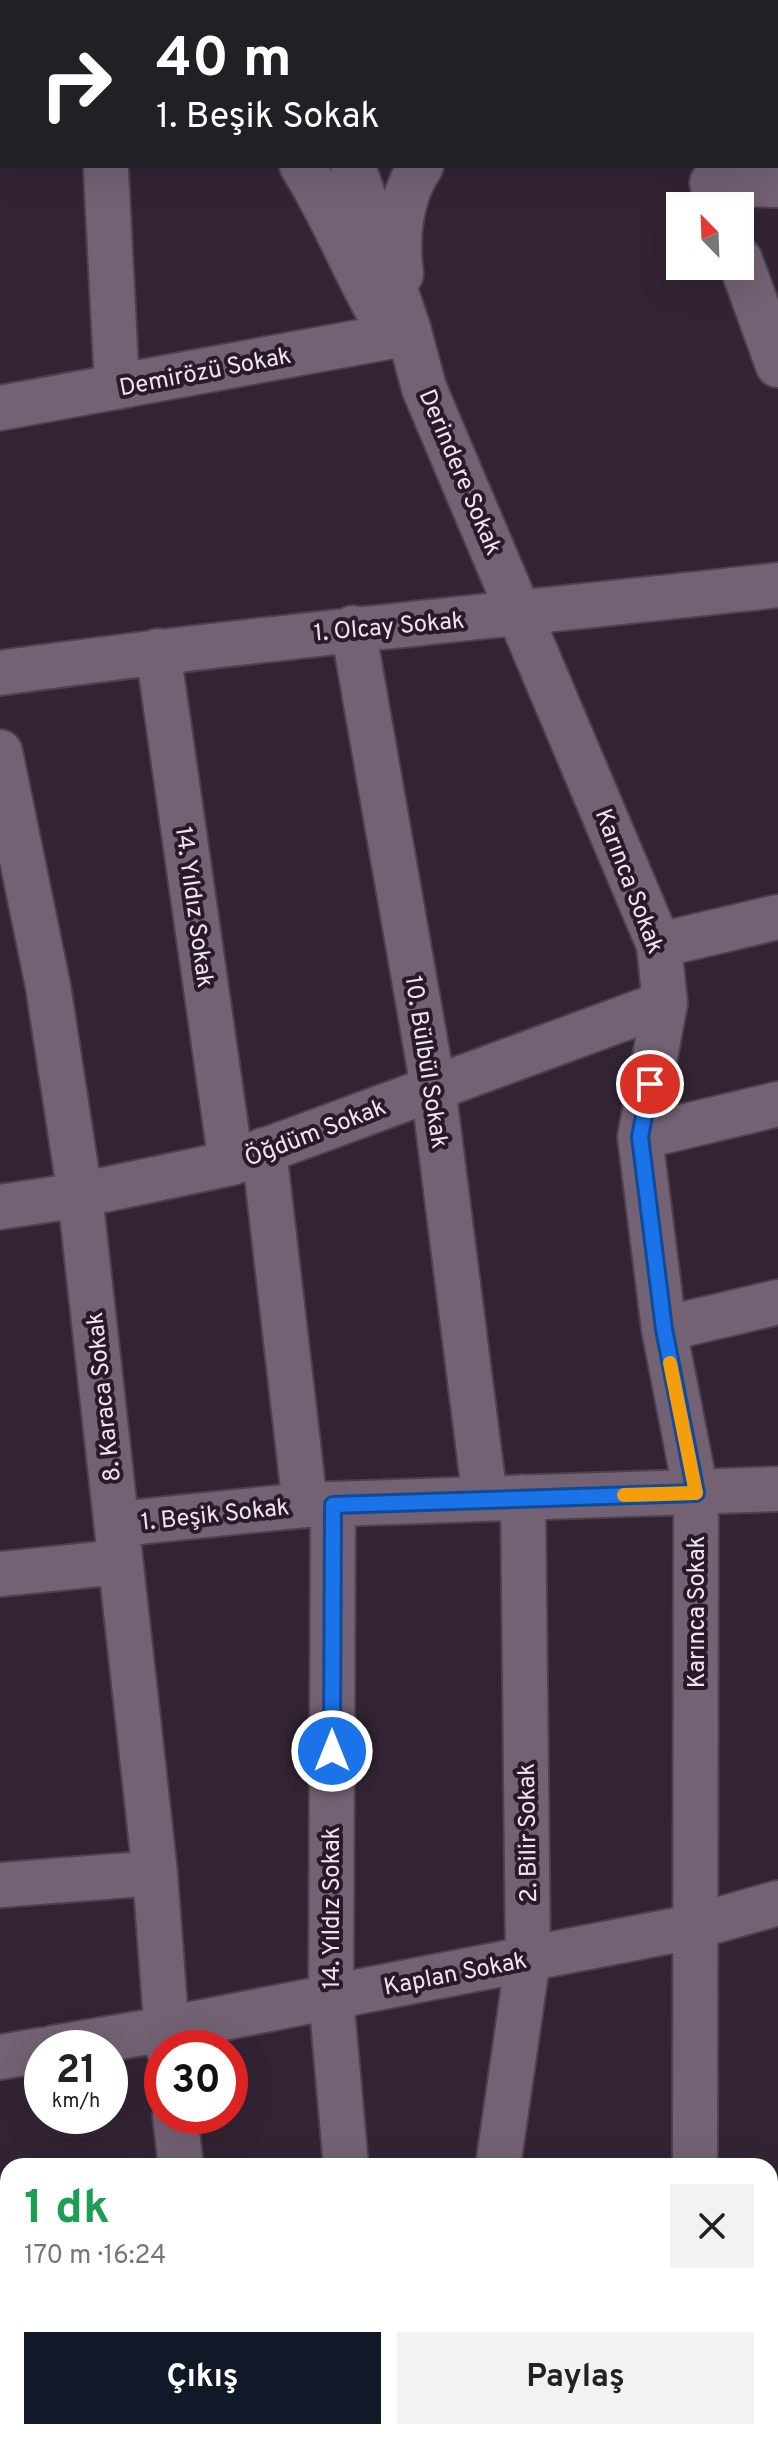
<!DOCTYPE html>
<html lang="tr">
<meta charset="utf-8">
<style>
:root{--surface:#fff;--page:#f2f2f2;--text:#222;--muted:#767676;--accent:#111827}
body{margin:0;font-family:Overpass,sans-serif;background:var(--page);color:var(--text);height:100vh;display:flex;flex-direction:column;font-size:30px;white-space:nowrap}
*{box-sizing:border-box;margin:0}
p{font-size:26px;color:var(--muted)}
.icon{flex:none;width:44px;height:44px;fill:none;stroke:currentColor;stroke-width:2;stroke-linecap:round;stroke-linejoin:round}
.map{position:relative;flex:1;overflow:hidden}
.panel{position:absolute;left:0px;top:2158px;width:778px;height:282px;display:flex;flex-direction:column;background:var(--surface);border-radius:24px 24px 0 0;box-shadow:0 8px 32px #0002}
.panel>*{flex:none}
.top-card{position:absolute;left:0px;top:0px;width:778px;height:168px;box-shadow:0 8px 32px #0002;background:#202124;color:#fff;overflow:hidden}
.needle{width:52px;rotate:337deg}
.controls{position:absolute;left:666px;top:192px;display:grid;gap:16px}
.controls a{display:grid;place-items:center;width:88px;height:88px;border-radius:0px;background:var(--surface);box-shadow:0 8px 32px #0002;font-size:40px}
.speed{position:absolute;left:24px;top:2030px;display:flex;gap:16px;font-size:40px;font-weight:700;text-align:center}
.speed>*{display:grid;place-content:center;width:104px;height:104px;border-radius:50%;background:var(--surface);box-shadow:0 8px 32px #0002;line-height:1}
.speed small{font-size:20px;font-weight:400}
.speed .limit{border:12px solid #d22;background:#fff;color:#111}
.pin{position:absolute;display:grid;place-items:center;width:68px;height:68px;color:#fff;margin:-34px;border:4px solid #fff;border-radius:50%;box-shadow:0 2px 8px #0007}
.me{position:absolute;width:88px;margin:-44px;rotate:0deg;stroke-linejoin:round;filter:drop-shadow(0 0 6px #0008)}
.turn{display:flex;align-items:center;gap:28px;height:168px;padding:0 24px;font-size:36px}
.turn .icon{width:104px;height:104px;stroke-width:2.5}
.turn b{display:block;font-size:56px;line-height:68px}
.round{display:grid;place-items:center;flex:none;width:84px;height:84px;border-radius:0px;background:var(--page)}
.summary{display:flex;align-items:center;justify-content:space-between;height:136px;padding:0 24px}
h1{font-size:48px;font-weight:700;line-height:60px;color:#1e9e55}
.cta{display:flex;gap:16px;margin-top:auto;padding:16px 24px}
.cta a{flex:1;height:92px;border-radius:0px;background:var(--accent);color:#fff;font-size:32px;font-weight:700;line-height:92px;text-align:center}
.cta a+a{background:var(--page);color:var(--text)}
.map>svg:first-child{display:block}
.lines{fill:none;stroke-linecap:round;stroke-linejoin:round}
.minor-casing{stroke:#4e414e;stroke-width:48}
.major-casing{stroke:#4e414e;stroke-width:48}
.minor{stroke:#736174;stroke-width:44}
.major{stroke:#488296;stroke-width:44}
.route-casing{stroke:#114b97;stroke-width:20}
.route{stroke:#1a73e8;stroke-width:14}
.slow{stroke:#f59e0b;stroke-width:14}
.labels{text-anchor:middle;stroke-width:8;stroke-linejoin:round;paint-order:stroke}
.street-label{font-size:24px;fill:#efe4ef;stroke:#291a2a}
</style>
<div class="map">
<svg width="778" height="2439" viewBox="0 0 778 2439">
<rect width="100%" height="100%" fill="#332434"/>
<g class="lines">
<defs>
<path id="minor" d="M535,2V0
M302,166C335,217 355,275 387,326
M353,166L408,328L424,388L659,945L665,1003L640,1137L664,1329L696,1493L695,2166
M106,171L117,387
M721,206L712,183L778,185
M740,260L778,365
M401,274C396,238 400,196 421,166
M0,408L393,336L408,328
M353,628L433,1087L485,1499
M158,651L231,1163
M0,673C259,637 518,614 778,585
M0,752L48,986L80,1195L155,1873L168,2048
M659,945L778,917
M640,1137L778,1104
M264,1150L305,1505
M0,1207L80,1195L231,1163L665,1003
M664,1329L778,1302
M333,1505L331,1997L346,2166
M118,1524L305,1505L778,1489
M0,1574L120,1562
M0,1885L155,1873
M53,2048L166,2029L697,1926L778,1903
M0,2057L42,2050
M175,2116L181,2166
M498,2166L528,1958L523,1497
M770,2397L778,2415
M154,2439V2432
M355,2439V2432
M570,2439V2432"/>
<path id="major" d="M185,0L202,2
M299,0L300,2
M362,0L365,2
M0,46L2,47
M776,48L778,49
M776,123H778
M0,2337L8,2336
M770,2379L778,2378"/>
</defs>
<!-- minor casing -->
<use href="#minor" class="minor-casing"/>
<!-- major casing -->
<use href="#major" class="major-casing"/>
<!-- minor -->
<use href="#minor" class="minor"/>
<!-- major -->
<use href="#major" class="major"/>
</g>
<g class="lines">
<defs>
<path id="route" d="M332,1751L333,1505L696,1493L664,1329L640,1137L650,1084"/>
</defs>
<!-- route casing -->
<use href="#route" class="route-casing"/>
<!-- route -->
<use href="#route" class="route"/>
<!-- slow -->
<path class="slow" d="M624,1495L696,1493L670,1363"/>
</g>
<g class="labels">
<!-- street labels -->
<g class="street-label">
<text transform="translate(205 371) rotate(-11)" y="8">Demirözü Sokak</text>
<text transform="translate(461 472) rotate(67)" y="8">Derindere Sokak</text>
<text transform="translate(389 626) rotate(-5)" y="8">1. Olcay Sokak</text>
<text transform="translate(630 881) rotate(69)" y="8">Karınca Sokak</text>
<text transform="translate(195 907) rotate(82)" y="8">14. Yıldız Sokak</text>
<text transform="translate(427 1062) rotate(81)" y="8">10. Bülbül Sokak</text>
<text transform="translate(315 1132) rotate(-21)" y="8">Öğdüm Sokak</text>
<text transform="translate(103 1397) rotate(-96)" y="8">8. Karaca Sokak</text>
<text transform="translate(215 1514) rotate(-6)" y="8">1. Beşik Sokak</text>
<text transform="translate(696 1612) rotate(-90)" y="8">Karınca Sokak</text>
<text transform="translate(527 1833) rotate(-91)" y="8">2. Bilir Sokak</text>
<text transform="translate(331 1908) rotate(-90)" y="8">14. Yıldız Sokak</text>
<text transform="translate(455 1973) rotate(-11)" y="8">Kaplan Sokak</text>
</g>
</g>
</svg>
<div class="controls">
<a><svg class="needle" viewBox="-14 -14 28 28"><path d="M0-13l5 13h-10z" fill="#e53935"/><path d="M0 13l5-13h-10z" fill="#767676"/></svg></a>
</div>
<div class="speed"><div>21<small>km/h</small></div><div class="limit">30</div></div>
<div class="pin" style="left:650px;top:1084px;background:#d93025"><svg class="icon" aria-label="arrive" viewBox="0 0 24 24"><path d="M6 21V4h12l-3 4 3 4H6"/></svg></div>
<svg class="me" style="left:332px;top:1751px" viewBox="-20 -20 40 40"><circle r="17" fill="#1a73e8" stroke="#fff" stroke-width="3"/><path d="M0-11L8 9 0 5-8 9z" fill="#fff"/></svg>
<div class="top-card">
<div class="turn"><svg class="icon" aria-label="right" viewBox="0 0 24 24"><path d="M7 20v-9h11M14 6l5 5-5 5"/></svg><div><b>40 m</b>1. Beşik Sokak</div></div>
</div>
<section class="panel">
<div class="summary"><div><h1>1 dk</h1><p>170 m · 16:24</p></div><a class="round"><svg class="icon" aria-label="close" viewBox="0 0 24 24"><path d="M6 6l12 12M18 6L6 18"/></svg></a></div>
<div class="cta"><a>Çıkış</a><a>Paylaş</a></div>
</section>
</div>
